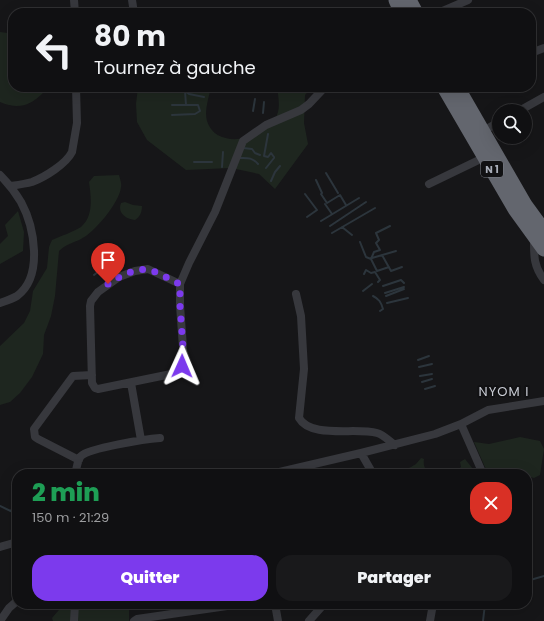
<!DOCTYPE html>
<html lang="fr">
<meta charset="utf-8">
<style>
:root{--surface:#101012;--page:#19191b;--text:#f1f3f6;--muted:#9c9d9f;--line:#303032;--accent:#7c3aed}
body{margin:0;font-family:Poppins,sans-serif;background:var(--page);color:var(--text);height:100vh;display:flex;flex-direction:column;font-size:15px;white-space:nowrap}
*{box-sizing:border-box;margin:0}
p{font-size:13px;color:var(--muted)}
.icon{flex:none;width:22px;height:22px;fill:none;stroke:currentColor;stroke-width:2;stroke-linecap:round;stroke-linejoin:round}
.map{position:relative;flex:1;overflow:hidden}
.details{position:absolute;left:12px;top:469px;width:520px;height:140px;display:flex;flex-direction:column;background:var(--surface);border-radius:16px;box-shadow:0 4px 16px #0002,0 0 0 1px var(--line)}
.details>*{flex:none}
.top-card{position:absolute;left:8px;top:8px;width:528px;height:84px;border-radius:16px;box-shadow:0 4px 16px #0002,0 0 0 1px var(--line);background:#101012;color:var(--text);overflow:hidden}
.fabs{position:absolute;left:492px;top:104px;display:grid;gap:8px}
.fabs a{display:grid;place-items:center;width:40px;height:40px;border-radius:50%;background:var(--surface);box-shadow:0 4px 16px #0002,0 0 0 1px var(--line);font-size:20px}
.pin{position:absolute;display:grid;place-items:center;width:34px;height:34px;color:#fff;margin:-41px -17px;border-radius:50% 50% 50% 0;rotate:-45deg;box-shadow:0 0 4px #0007}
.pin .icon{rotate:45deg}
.me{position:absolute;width:44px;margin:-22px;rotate:1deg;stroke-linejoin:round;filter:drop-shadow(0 0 3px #0008)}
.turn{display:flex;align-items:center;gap:14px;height:84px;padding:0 20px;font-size:18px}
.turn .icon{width:52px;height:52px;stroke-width:2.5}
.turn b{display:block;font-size:28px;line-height:34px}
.round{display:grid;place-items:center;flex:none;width:42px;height:42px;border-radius:16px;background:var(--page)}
.headline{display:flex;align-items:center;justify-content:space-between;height:68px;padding:0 20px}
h1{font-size:24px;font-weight:800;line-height:30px;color:#1e9e55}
.primary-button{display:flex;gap:8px;margin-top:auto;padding:8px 20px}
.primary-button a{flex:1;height:46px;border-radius:16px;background:var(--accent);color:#fff;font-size:16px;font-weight:800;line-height:46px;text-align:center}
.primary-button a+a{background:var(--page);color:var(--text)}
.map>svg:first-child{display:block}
.green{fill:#1e261f}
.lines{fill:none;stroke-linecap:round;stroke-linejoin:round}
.stream{stroke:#2c353c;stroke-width:2}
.street{stroke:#37383d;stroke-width:8}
.highway{stroke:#63666e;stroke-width:15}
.route{stroke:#7c3aed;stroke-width:7;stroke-dasharray:0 12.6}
.labels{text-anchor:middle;stroke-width:4;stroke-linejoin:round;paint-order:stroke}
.shield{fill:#111113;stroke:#7b7e86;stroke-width:1}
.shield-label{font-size:10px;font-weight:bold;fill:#a8adb8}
.quarter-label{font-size:13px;letter-spacing:1px;fill:#c9ccd4;stroke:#111113}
</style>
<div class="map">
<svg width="544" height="621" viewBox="0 0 544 621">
<rect width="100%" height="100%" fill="#161618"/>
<!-- green -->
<path class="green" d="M0,32L8,33L13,35V87H39L43,93C29,107 17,109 0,102Z
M138,87H211C209,97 204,111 207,121C217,153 271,138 278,112C280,105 278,94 277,87H312L305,95L304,123L308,144L275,189L259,174L231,168L186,170L147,140L137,122L136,104Z
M119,175C120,179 122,184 121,187C120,202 94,233 81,239C73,243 66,244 59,251L55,296L51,316L44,335L43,354L32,377L20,393L10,402L0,405V346L24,323L30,311L33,291L47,268L49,247L52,240C59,237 75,231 81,227C94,216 91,196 89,182L94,176Z
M125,202L133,205L142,206C142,212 140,217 135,220C126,219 117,213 121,203Z
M18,211L24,232L23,251L0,264V244L8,236L5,225Z
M520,437L540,441L544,449L540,475L534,478L527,476V474L519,472L514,474H488L474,442L489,444Z
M421,458L424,459C423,467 425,469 431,474H394L411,467L416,464Z
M465,459L477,474H453L461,467L460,462Z
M64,604H120L129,606V621H53L52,618Z"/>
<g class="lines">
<!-- stream -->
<path class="stream" d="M186,105L185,91L189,94L204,97
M253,111L255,99
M263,113L264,102
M172,115L195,114L200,111L198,105H172
M268,134L264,156L268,157L271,153L274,157
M243,148L252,149L255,153L260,155
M239,158C247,158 252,157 258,164
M194,162H212
M222,167L223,152
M266,168L274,158
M326,173L338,193
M316,180L322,193
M271,181L275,172L280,166
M305,194L317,210L307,217
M321,194L327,203L340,195L346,205
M325,204L332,214
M321,221L359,198
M330,226L366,202
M342,227L352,235
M332,233L375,208
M360,242L366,257L371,259L377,271L389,267
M382,255L391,271L402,267
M372,258L396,251
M371,259L374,252L380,250L376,243L379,240L376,233L390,226
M364,274L366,270L371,273L375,272L380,280L378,282
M94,275L108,264
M383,286L401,280L404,283
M363,291L372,284
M385,293L404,287
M373,296C379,299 381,302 383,309L380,311
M386,296L404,289
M387,303L408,298
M418,360L429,356
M419,367L432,364
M420,376L432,374
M422,382L432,379
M425,389L435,386
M0,506L17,514
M11,511L17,500
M527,581L544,576
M483,621L485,604"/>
<!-- street -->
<path class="street" d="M74,0L75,13
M132,0L134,13
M438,13L468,0
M531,53L544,48
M519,111L544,97
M483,131L499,122
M0,175C8,183 15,192 21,202C34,226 44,276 17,296C12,299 6,301 0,303
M429,184L485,157
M10,186C17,185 25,184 32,182C45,177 66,164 72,152L77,123L76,87
M534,237C534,255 533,265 544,280
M180,284L148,269L135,271L119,277L98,292L91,301L90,306L92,383L95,388L98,389L176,373L183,366L184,362L180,305V284L189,263L215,212L243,141L266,125L301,110L309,104L325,87
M296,294L301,316L304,369L299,418C311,439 356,427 377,433C384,435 389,441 395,445
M131,383L141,440
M461,424L483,474
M361,453L373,474
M79,460L38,439L35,437L34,429L73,376L92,375
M75,474C77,468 77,461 81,456C89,448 146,439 160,438
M271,474L361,453L435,434L461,424L488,410L544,401
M0,547L17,542
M275,604L278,621
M0,621L9,608L17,601
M74,621L75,604
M134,621L137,619L241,604
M309,621L324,604
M430,621L433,604"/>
<!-- highway -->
<path class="highway" d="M396,0L402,13
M409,0L416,13
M444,87L515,209L544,249
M457,87L525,205L544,231"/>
</g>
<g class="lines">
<!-- route -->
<path class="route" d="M108,284C118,277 137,267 149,270C159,272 170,280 180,284V305L184,362L182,366"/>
</g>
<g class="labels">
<!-- shield labels -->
<rect class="shield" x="481" y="161" width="22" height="16" rx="3"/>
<g class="shield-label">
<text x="492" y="173">N 1</text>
</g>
<!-- quarter labels -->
<g class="quarter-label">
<text x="504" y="396">NYOM I</text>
</g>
</g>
</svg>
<div class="fabs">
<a><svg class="icon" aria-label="search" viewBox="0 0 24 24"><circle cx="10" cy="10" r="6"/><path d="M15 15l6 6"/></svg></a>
</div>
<div class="pin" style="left:108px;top:284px;background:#d93025"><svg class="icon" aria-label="arrive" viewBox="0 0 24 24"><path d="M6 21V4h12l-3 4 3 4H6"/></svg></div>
<svg class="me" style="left:182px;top:366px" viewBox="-20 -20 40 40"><path d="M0-17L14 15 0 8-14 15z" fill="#7c3aed" stroke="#fff" stroke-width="4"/></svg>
<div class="top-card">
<div class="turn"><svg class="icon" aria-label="left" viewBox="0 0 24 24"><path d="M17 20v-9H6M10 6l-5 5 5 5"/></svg><div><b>80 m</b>Tournez à gauche</div></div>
</div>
<section class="details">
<div class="headline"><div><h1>2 min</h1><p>150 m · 21:29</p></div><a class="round" style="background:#d93025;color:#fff"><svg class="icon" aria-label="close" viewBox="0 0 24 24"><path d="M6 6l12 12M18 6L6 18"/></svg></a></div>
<div class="primary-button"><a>Quitter</a><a>Partager</a></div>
</section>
</div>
